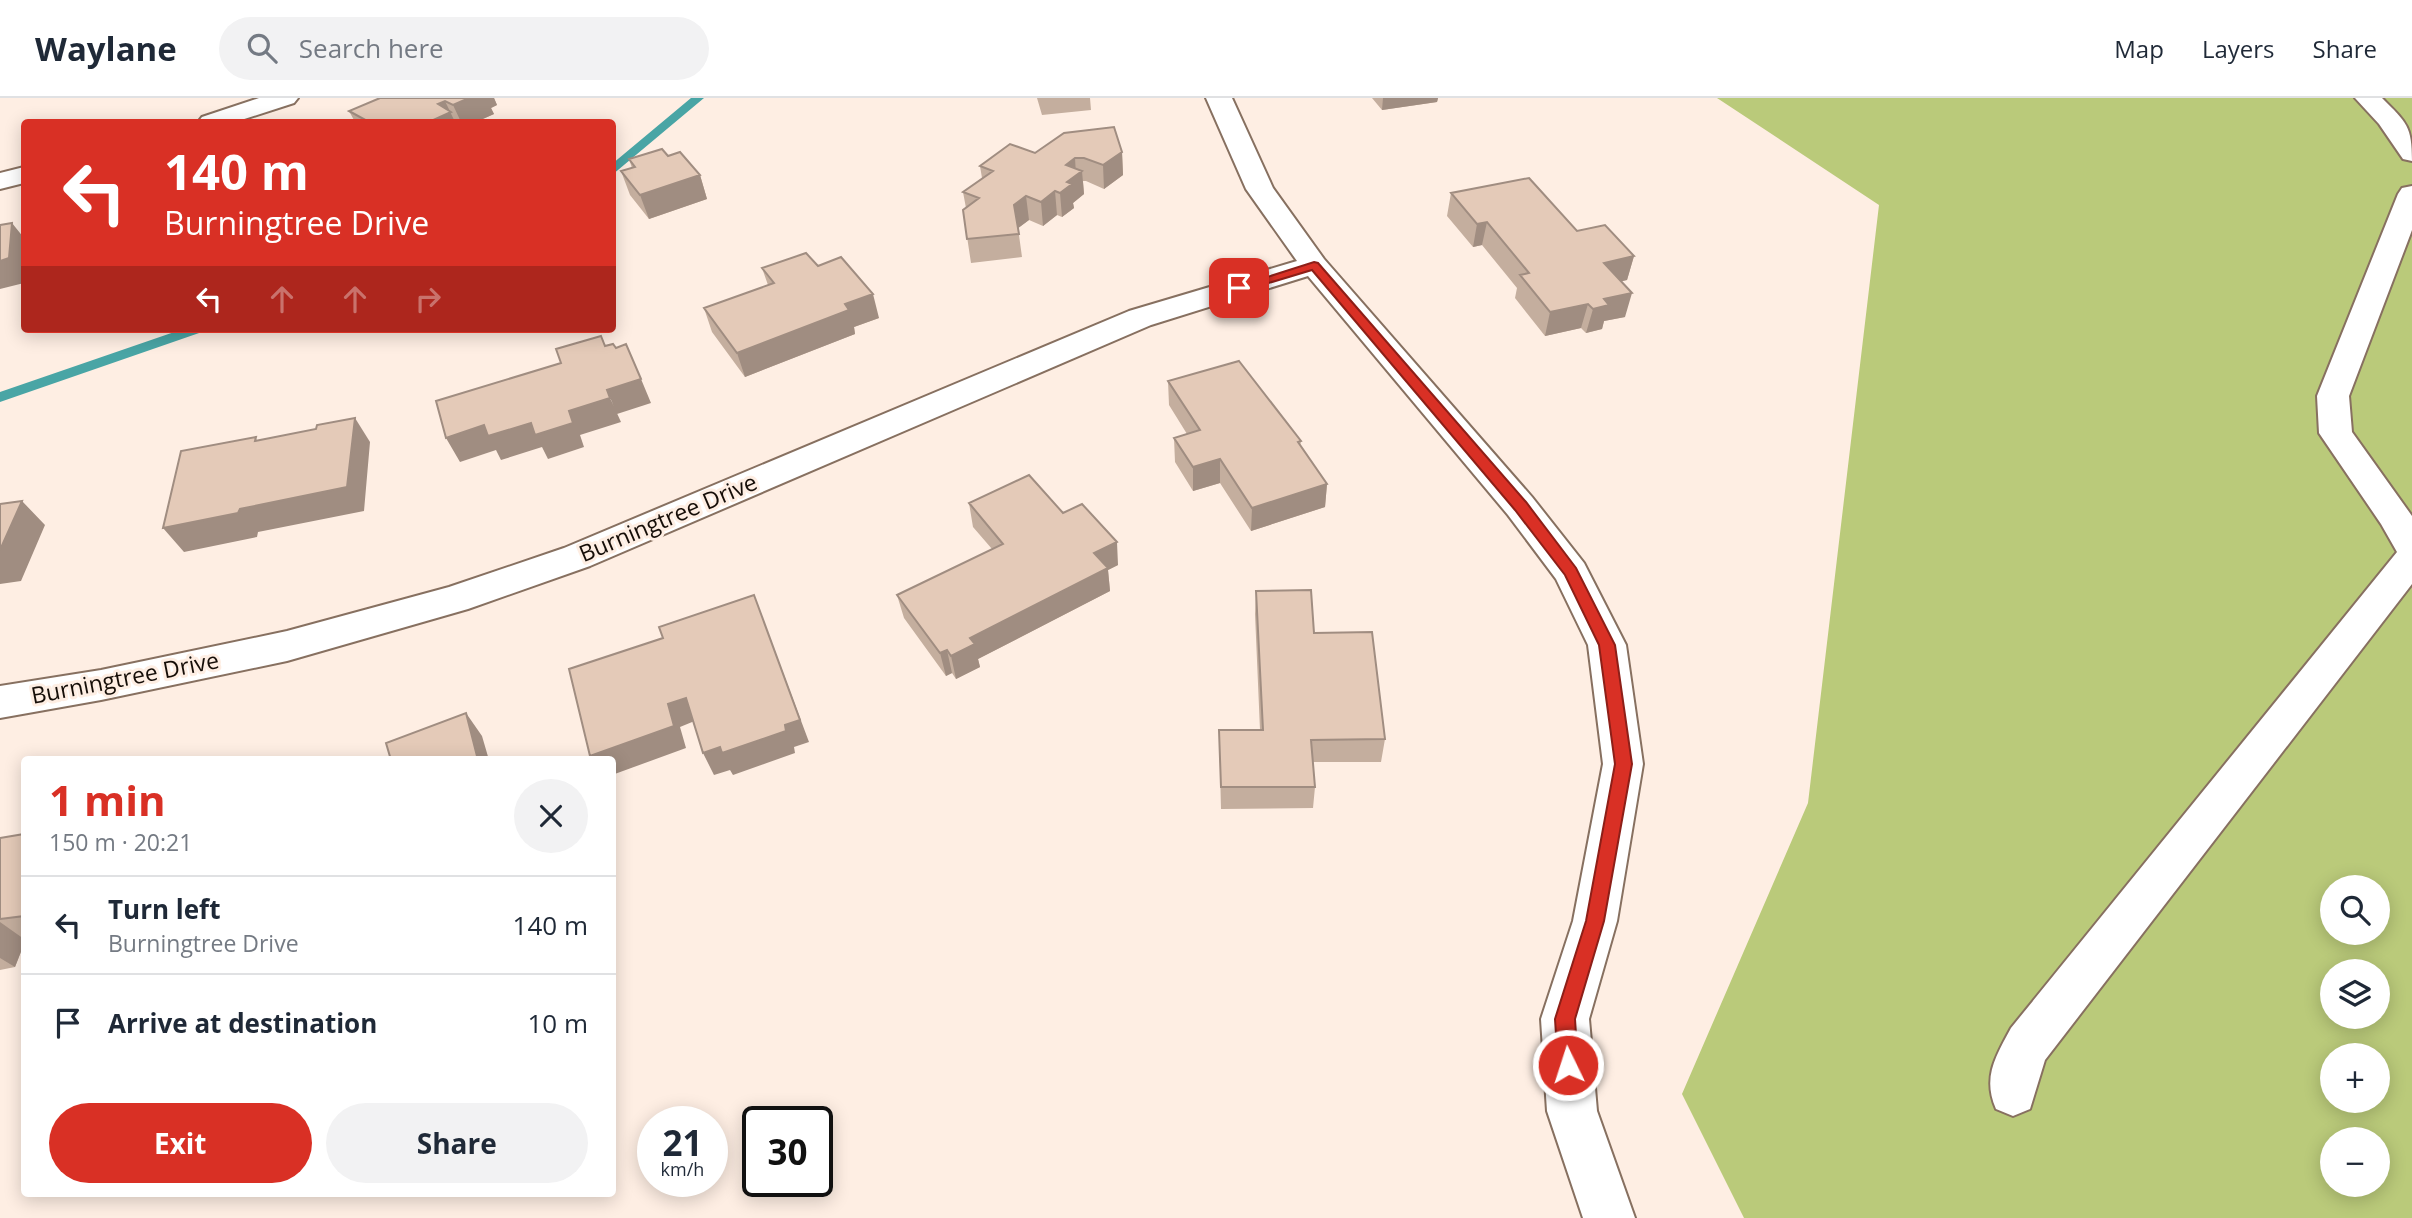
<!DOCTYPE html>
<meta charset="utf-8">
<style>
:root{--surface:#fff;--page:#f2f2f3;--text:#1f2937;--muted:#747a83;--line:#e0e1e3;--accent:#d93025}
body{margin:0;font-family:"Open Sans",sans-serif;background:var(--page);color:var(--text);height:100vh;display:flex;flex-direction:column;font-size:26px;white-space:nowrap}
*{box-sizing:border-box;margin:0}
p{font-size:23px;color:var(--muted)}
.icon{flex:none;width:38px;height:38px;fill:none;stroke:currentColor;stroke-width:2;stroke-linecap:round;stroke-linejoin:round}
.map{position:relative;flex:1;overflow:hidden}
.sheet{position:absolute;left:21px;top:658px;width:595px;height:441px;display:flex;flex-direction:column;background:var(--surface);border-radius:7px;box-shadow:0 4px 18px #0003}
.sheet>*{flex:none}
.hud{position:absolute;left:21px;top:21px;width:595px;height:214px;border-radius:7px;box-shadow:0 4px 18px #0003;background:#d93025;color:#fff;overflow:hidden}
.tools{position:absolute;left:2320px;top:777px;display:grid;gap:14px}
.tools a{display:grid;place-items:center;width:70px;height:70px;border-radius:50%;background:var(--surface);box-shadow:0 4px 18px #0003;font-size:35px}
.speed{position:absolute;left:637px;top:1008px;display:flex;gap:14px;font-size:35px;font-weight:700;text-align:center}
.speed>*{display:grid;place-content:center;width:91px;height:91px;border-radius:50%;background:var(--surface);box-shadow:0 4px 18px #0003;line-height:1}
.speed small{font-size:18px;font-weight:400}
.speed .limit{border:4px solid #111;border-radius:10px;background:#fff;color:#111}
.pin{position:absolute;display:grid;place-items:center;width:60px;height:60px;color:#fff;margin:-30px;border-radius:14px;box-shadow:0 4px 10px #0006}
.me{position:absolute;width:77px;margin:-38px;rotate:356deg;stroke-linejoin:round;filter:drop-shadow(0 0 5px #0008)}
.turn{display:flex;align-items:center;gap:24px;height:147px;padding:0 28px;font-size:32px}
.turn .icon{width:91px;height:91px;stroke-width:2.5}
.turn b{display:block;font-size:49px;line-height:60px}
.lanes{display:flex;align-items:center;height:66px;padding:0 28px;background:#0003;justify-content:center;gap:35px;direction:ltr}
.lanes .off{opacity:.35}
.round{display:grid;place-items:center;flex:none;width:74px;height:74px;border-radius:37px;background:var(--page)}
.head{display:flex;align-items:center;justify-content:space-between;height:119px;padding:0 28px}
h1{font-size:42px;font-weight:700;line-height:52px;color:var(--accent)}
.cta{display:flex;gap:14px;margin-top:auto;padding:14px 28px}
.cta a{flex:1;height:80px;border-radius:42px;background:var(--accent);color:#fff;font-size:28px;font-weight:700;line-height:80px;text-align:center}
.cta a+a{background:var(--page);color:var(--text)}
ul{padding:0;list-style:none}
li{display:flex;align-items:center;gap:21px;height:98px;padding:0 28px;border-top:2px solid var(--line)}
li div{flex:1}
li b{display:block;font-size:26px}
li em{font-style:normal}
header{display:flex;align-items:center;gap:42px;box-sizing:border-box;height:98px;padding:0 35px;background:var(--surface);border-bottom:2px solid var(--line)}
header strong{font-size:33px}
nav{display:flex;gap:38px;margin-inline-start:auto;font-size:24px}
.search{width:490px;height:63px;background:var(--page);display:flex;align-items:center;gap:18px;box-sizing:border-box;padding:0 24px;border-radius:38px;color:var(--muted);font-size:26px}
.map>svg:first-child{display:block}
.green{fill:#baca7a;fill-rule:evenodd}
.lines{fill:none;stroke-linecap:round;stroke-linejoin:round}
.stream{fill:#49a5a5;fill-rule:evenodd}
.minor-casing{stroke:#877060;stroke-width:4}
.minor{fill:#fff;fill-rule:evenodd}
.wall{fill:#c4ae9e}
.shaded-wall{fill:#a08d81}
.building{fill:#e4cab8;stroke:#a08d81;stroke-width:2}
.route{fill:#d93025;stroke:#8d1f18;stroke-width:2}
.labels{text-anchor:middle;stroke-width:6;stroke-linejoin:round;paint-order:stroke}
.street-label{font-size:23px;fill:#150d07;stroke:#feeee3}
</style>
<header>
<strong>Waylane</strong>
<div class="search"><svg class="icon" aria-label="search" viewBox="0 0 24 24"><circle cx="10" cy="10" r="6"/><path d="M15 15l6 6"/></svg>Search here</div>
<nav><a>Map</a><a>Layers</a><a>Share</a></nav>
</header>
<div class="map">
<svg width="2412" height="1120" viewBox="0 0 2412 1120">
<rect width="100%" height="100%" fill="#feeee3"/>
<!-- green -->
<path class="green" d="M1717,0H2412V1120H1744L1682,996L1808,705L1879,107ZM2333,789H2378V835H2333ZM2333,873H2378V919H2333ZM2333,957H2378V1003H2333ZM2333,1041H2378V1087H2333Z"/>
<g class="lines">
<!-- stream -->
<path class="stream" d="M691,0H704L612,77V66Z
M183,231H204L202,234L0,304V294Z"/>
<defs>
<path id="minor" d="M259,0H298L294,5L235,24H198L202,19Z
M1206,0H1232L1273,90L1324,161L1532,399L1584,465L1626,547L1643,666L1617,823L1589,921L1597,1013L1635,1120H1583L1547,1013L1541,921L1573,823L1603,666L1588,547L1556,481L1508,417L1308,178L1151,227L590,468L468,511L287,563L101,602L0,620V588L101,572L287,533L449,489L564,450L1129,213L1297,163L1246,91Z
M2355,0H2382C2407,25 2412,28 2412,63L2403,61L2379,26Z
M24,69V85L0,91V75Z
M2412,88V132L2349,298L2352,334L2412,418V486L2045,962L2030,1011L2013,1018L1996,1011C1982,979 1996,958 2011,930L2397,454L2381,426L2319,335L2317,298L2398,96L2402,90Z"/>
</defs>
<!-- minor casing -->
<use href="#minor" class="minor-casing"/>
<!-- minor -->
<use href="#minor" class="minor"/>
</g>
<!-- wall -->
<path class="wall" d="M380,0H494L497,7L491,10L494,16L476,24H355L349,13Z
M1037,0H1090L1091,12L1042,17Z
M1372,0H1438L1437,4L1382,12Z
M1122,54L1123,77L1104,91L1086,83H1083L1084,96L1073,105L1074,110L1062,119L1057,117L1043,128L1029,122L1018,130L1022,159L971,165L963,112L966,110L963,94L982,80L980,68L1035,55Z
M668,58L700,77L707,101L649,121L630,97L621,73L632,70L629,61Z
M1451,95L1577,133L1634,158L1627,182L1621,183L1625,219L1604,223L1602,231L1586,235L1581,230L1545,238L1515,200L1517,190L1482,147L1473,149L1447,118Z
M818,168L879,220L854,229L855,236L745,279L712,234L704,210L768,187L762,170Z
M1168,283L1301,343L1300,348L1327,386L1325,409L1251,433L1220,385L1193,393L1175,364L1174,340L1187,336L1169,307Z
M969,405L1063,415L1118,467L1108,472L1110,493L978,561L980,569L956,581L952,575L946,578L904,520L897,497L992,451L973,429Z
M1256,493L1314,535L1385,641L1381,664H1313L1315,689L1313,710L1221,711L1219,632H1260L1255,516Z
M24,736V846L15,869L0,872V740Z"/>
<!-- shaded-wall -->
<path class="shaded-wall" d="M469,0H494L497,7L491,10L494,16L476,24H461L453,7Z
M1383,0H1438L1437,4L1382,12Z
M445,3L455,24H429L438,6Z
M1122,54L1123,77L1104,91L1103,67Z
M1075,60L1076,77L1082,73L1084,96L1073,105L1074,110L1062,119L1060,95L1066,67Z
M700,77L707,101L649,121L640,97Z
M1055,93L1057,117L1043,128L1041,104Z
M1026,98L1029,122L1017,131L1014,107Z
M1487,124L1482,147L1473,149L1477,126Z
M12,125L24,140V185L0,191V163Z
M1634,158L1627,182L1598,189L1604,165Z
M1632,195L1625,219L1604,223L1602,231L1586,235L1593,211L1604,201Z
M873,196L879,220L854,229L855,236L745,279L737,255L845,206Z
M1588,206L1581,230L1545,238L1550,214Z
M641,281L651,305L617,316L607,292Z
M610,300L621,324L580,337L584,349L548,361L542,349L501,362L496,352L460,364L446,340L484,327L569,313Z
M355,320L370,344L364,413L258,434L257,439L184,454L163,430L240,411Z
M1220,361V385L1193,393V369Z
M1327,386L1325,409L1251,433L1252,410Z
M22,403L45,427L21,483L0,486V452Z
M1117,444L1118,467L1108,472L1110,493L978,561L980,569L956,581L951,558L970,540L1094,455Z
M754,497L809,644L794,649L795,655L733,677L730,672L714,677L703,655Z
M947,552L952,575L946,578L940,555Z
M686,600L697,622L680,629L686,650L612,677V662H592L590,658L668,606Z
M466,615L482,638L489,662H478Z
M0,824L24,841V846L15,869L0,860Z"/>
<!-- building -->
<path class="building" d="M380,0H469L453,7L445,3L438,6L451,14L429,24H369L349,13Z
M1114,29L1122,54L1103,67L1084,60H1075L1066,67L1082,73L1067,84L1072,86L1060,95L1055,93L1041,104L1026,98L1014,107L1019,136L967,141L963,112L979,100L963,94L993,73L980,68L1010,46L1035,55L1064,35Z
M662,51L668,58L680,54L700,77L640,97L621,73L635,69L629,61Z
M1529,80L1577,133L1605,127L1634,158L1604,165L1632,195L1604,201L1609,207L1593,211L1588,206L1550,214L1520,177L1529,175L1487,124L1477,126L1451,95Z
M12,125L9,160L0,163V127Z
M806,155L818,168L841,159L873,196L845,206L849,212L737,255L704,210L774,185L762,170Z
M601,238L605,248L613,246L616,250L626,246L641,281L607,292L610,300L569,313L573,325L535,337L531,325L488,338L484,327L446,340L436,303L561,265L556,251Z
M1239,263L1301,343L1298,344L1327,386L1252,410L1220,361L1193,369L1174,340L1200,332L1168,283Z
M355,320L347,389L240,411L238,415L163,430L181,353L256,339L255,343L316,331L317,327Z
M1029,377L1063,415L1082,406L1117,444L1094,455L1108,470L970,540L975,546L951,558L947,552L940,555L897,497L1003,446L969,405Z
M22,403L0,452V406Z
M1311,492L1314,535L1372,534L1385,641L1311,642L1315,689H1221L1219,632H1263L1256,493Z
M754,497L800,622L785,627L786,633L722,655L720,649L703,655L686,600L668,606L674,628L590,658L569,571L663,540L659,529Z
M466,615L478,662H391L386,645Z
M24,736V818L0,821V740Z"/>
<!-- route -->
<path class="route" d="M1314,164L1318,165L1526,404L1576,470L1615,547L1632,666L1604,823L1575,921L1578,967L1575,974L1568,977L1561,974L1558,967L1555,921L1586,823L1615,666L1599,547L1565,477L1515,412L1312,172L1239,194L1233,190Z"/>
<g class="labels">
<!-- street labels -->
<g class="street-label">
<text transform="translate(668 420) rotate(-23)" y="8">Burningtree Drive</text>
<text transform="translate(125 580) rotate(-11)" y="8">Burningtree Drive</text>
</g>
</g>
</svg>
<div class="tools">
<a><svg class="icon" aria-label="search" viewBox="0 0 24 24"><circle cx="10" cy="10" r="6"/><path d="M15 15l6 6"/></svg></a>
<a><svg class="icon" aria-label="layers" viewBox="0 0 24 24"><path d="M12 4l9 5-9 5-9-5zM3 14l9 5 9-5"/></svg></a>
<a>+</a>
<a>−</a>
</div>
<div class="speed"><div>21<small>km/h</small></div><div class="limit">30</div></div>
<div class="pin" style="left:1239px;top:190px;background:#d93025"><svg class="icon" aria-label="arrive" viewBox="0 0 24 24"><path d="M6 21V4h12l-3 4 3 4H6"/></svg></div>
<svg class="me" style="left:1568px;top:967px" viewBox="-20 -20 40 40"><circle r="17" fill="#d93025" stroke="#fff" stroke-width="3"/><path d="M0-11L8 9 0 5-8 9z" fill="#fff"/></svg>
<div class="hud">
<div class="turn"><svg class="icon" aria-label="left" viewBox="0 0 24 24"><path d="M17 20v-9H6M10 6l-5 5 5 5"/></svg><div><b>140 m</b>Burningtree Drive</div></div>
<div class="lanes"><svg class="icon" aria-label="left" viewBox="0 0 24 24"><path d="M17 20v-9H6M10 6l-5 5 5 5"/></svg><svg class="icon off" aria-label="ahead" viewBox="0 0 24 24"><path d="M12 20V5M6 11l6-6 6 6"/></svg><svg class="icon off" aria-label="ahead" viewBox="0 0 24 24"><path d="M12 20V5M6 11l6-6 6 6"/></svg><svg class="icon off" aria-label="right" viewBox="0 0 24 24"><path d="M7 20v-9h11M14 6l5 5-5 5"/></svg></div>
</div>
<section class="sheet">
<div class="head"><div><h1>1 min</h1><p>150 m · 20:21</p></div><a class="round"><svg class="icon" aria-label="close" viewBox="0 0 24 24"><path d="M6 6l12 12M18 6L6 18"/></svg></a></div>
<ul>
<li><svg class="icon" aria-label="left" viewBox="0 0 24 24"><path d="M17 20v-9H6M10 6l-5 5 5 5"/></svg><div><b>Turn left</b><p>Burningtree Drive</p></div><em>140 m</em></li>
<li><svg class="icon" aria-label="arrive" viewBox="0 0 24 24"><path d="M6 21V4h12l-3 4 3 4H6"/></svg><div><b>Arrive at destination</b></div><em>10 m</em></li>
</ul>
<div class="cta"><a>Exit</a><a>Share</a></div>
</section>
</div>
